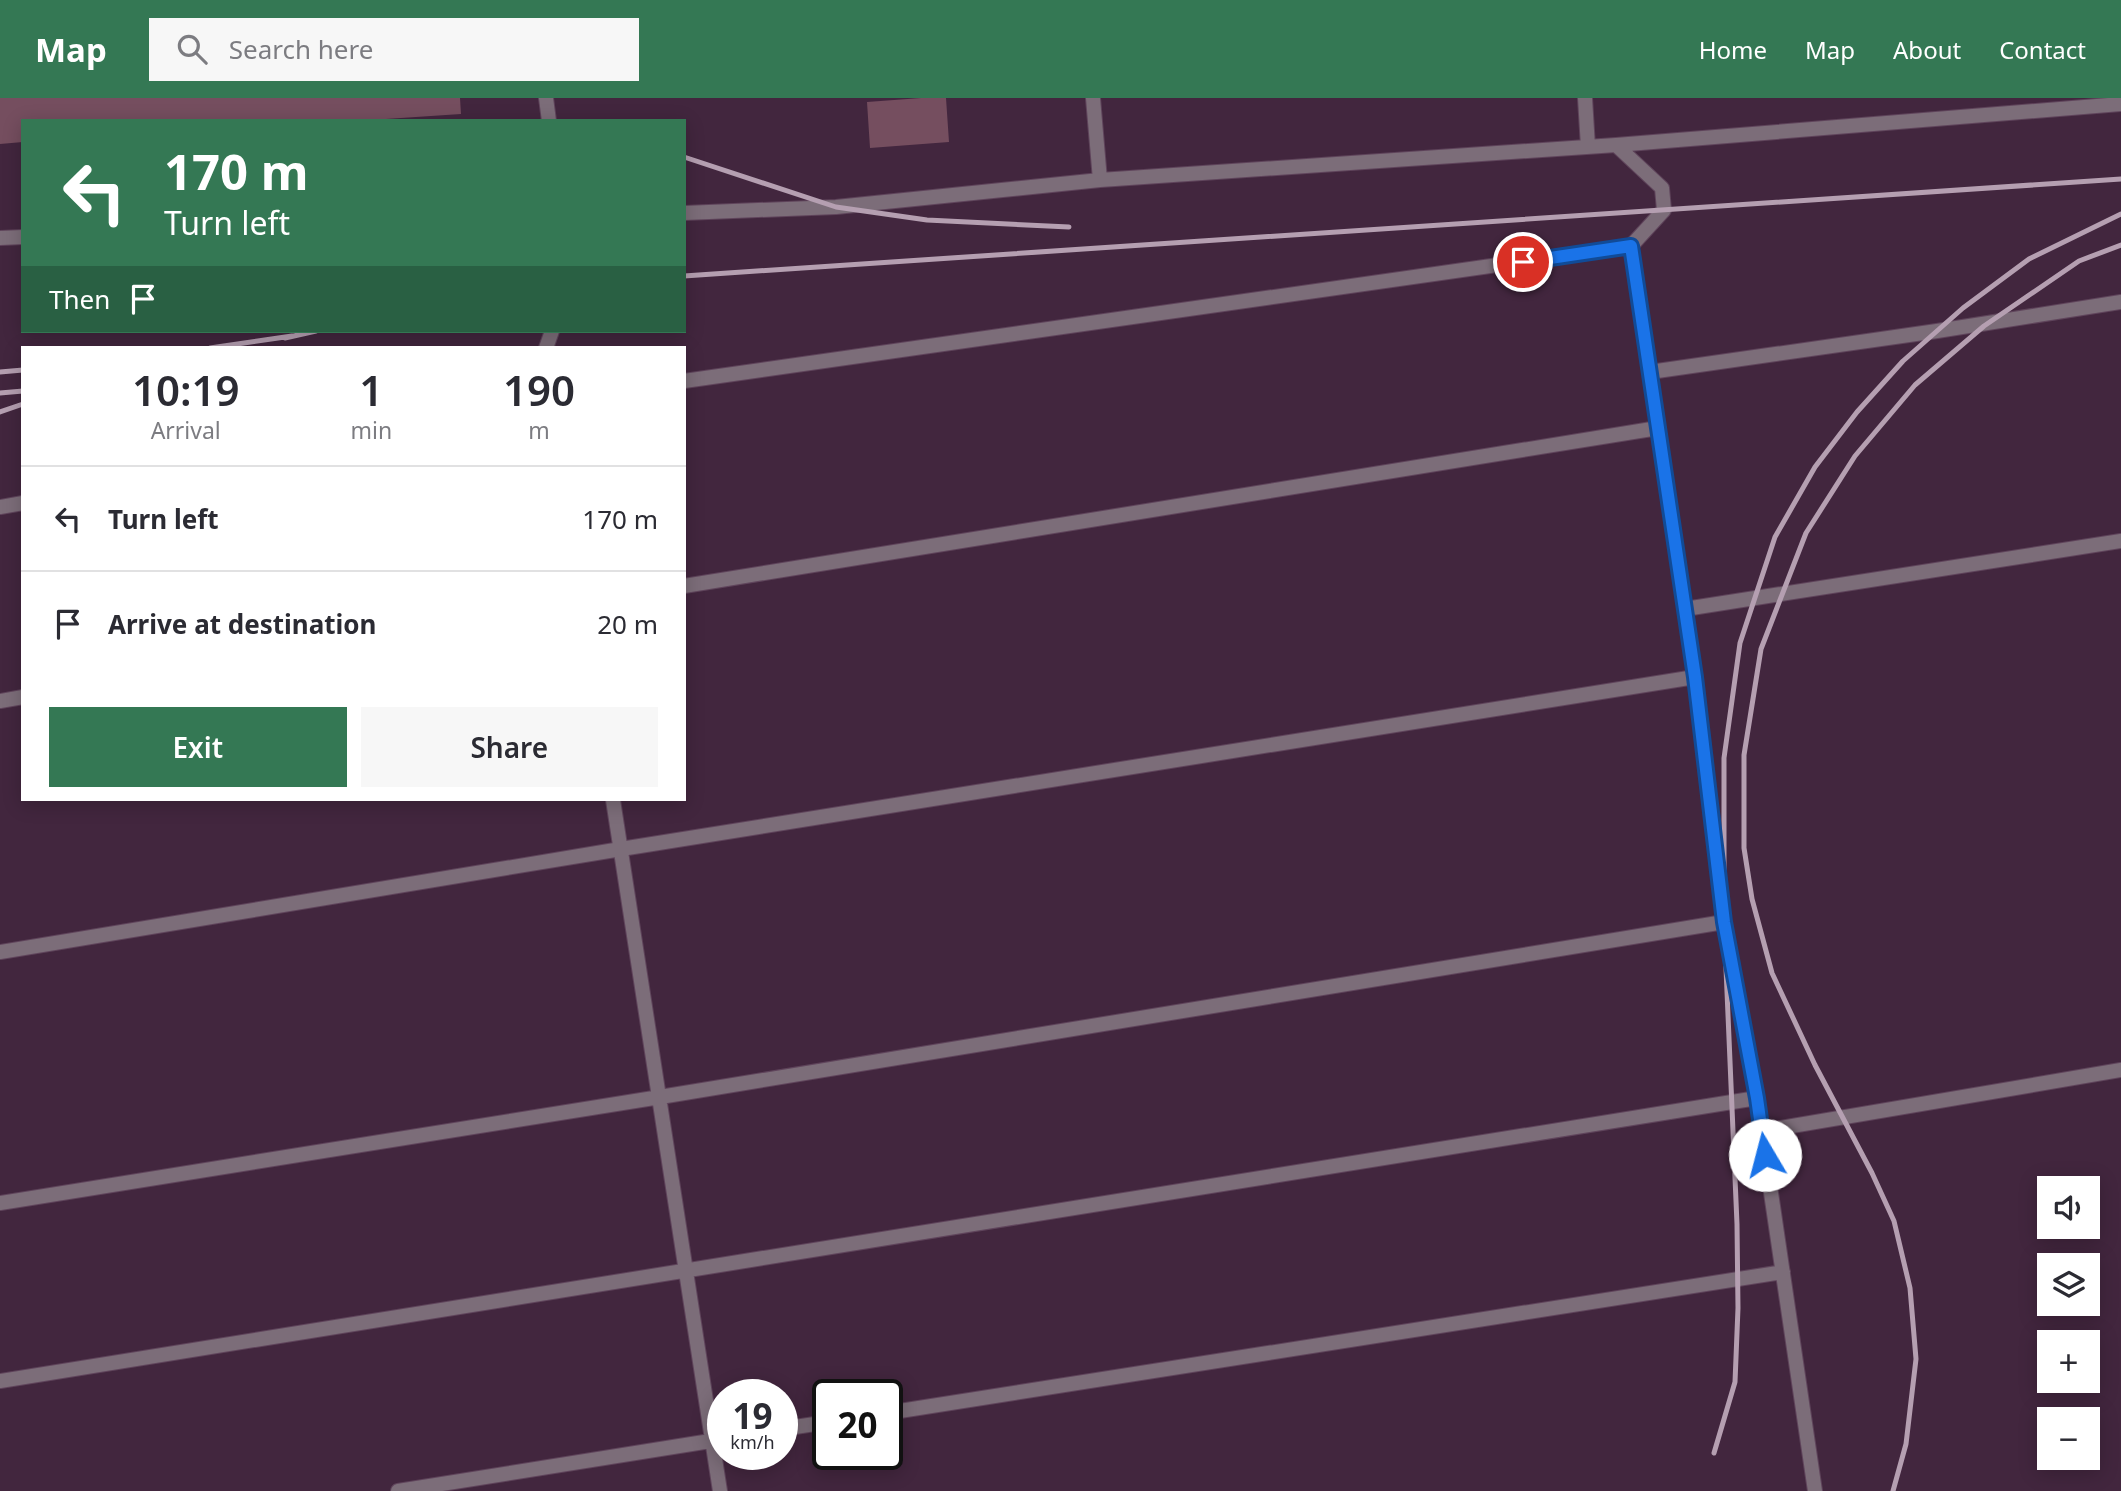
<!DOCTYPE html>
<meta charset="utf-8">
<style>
:root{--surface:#fff;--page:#f7f7f7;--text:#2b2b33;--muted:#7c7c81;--line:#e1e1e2;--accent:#347854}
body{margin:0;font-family:"Noto Sans",sans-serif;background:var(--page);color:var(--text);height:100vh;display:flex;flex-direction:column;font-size:26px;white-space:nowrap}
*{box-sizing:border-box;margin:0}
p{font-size:23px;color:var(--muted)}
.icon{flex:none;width:38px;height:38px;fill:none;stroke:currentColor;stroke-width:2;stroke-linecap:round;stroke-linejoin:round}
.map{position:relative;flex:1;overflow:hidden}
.details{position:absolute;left:21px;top:248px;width:665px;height:455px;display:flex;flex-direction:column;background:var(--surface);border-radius:0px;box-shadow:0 4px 18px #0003}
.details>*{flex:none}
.banner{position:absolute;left:21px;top:21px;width:665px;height:214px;border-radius:0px;box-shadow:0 4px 18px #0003;background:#347854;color:#fff;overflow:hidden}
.controls{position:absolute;left:2037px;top:1078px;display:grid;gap:14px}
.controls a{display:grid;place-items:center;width:63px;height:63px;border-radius:0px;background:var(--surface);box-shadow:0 4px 18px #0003;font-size:35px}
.speed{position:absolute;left:707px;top:1281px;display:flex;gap:14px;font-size:35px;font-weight:700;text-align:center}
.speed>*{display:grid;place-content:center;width:91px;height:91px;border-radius:50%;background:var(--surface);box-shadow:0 4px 18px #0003;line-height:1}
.speed small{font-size:18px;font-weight:400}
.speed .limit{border:4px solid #111;border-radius:10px;background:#fff;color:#111}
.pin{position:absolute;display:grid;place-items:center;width:60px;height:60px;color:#fff;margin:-30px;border:4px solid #fff;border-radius:50%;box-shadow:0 2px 7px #0007}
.me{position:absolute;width:77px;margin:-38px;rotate:352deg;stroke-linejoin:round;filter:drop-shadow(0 0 5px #0008)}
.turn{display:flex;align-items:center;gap:24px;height:147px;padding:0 28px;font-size:32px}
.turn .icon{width:91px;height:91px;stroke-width:2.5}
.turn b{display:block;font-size:49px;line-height:60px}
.then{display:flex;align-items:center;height:66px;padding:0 28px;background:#0003;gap:14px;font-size:26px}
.eta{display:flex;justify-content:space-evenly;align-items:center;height:119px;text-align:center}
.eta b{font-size:42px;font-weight:600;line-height:49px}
.cta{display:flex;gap:14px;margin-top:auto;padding:14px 28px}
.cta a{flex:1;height:80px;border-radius:0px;background:var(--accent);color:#fff;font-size:28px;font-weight:600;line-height:80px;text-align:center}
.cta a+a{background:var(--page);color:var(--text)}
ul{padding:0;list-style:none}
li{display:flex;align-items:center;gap:21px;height:105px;padding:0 28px;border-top:2px solid var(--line)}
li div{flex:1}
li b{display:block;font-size:26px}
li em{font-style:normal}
header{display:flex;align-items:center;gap:42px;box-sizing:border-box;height:98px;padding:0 35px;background:var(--accent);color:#fff}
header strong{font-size:33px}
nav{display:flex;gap:38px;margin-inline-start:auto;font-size:24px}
.search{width:490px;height:63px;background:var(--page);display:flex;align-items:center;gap:18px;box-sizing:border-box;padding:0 24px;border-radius:0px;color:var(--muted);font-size:26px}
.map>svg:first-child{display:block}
.building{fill:#754e5f}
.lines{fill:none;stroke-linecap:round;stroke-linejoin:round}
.lane-casing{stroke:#5f445b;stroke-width:16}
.lane{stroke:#7c6d79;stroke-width:14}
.rail{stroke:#b59fb1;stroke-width:5}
.route-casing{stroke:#114b97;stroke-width:18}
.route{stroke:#1a73e8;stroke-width:12}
</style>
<header>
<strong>Map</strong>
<div class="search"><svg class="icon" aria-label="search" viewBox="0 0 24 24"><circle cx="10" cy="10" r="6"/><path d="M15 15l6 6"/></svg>Search here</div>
<nav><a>Home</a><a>Map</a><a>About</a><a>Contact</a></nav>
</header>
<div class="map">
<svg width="2121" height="1393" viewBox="0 0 2121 1393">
<rect width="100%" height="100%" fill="#42263e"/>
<!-- building -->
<path class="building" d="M0,0H460L461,16L356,23H23V44L0,46Z
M921,0H946L949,44L870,50L867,4Z"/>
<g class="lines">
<defs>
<path id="lane" d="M546,0L549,23
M1093,0L1100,82
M1585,0L1588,49
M1616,47L1662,90L1664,112L1631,148L1695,579L1724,824L1757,1000L1815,1393
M684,115L836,109L1100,82L1616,47L2121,6
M0,140L23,139
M546,250L552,233
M1650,274L1937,233L2121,204
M684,283L1631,148
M0,409L23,405
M684,488L1658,330
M1685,511L2121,443
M0,603L23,599
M613,702L720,1393
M0,854L621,751L1695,579
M1762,1033L2121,972
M0,1105L660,999L1724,824
M0,1283L1757,1000
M887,1315L1783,1174
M782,1331L828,1324
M398,1393L723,1341"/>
</defs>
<!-- lane casing -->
<use href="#lane" class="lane-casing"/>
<!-- lane -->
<use href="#lane" class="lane"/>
<!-- rail -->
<path class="rail" d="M684,59L836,109L927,122L1069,129
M684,178L2121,81
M285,240L316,233
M210,250L292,238
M0,274L23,272
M0,295L23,293
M0,314L23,306
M1714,1355L1735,1284L1738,1210L1737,1126L1724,824V660L1740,545L1775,439L1815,369L1857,314L1903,263L1963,210L2029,161L2121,116
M1893,1393L1906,1346L1916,1261L1910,1190L1894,1123L1872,1075L1815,967L1772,875L1752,801L1744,750V657L1761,551L1806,435L1855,358L1915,287L1984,228L2079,163L2121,147"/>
</g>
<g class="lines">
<defs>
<path id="route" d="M1523,164L1631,148L1695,579L1724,824L1757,1000L1765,1057"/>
</defs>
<!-- route casing -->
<use href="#route" class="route-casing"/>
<!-- route -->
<use href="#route" class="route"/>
</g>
</svg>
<div class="controls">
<a><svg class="icon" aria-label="sound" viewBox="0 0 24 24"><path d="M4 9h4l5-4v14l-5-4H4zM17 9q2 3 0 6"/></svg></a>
<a><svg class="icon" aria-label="layers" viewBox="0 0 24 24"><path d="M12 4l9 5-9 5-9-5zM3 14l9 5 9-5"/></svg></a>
<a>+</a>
<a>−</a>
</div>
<div class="speed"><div>19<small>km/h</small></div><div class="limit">20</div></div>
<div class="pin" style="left:1523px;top:164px;background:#d93025"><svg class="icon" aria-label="arrive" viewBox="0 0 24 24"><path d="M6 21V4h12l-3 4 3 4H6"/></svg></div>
<svg class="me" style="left:1765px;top:1057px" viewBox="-20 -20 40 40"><circle r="19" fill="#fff"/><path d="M0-13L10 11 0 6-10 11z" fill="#1a73e8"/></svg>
<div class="banner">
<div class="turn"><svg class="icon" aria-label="left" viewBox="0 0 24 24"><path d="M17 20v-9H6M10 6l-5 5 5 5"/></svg><div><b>170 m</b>Turn left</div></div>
<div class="then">Then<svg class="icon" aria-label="arrive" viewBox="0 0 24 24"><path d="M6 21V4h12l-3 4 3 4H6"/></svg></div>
</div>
<section class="details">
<div class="eta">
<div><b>10:19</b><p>Arrival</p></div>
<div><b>1</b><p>min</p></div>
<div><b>190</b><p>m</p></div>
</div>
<ul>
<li><svg class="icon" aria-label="left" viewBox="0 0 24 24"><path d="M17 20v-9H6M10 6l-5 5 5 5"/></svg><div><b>Turn left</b></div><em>170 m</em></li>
<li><svg class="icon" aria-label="arrive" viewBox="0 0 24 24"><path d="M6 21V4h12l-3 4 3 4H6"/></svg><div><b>Arrive at destination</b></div><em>20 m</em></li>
</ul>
<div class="cta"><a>Exit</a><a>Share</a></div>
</section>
</div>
